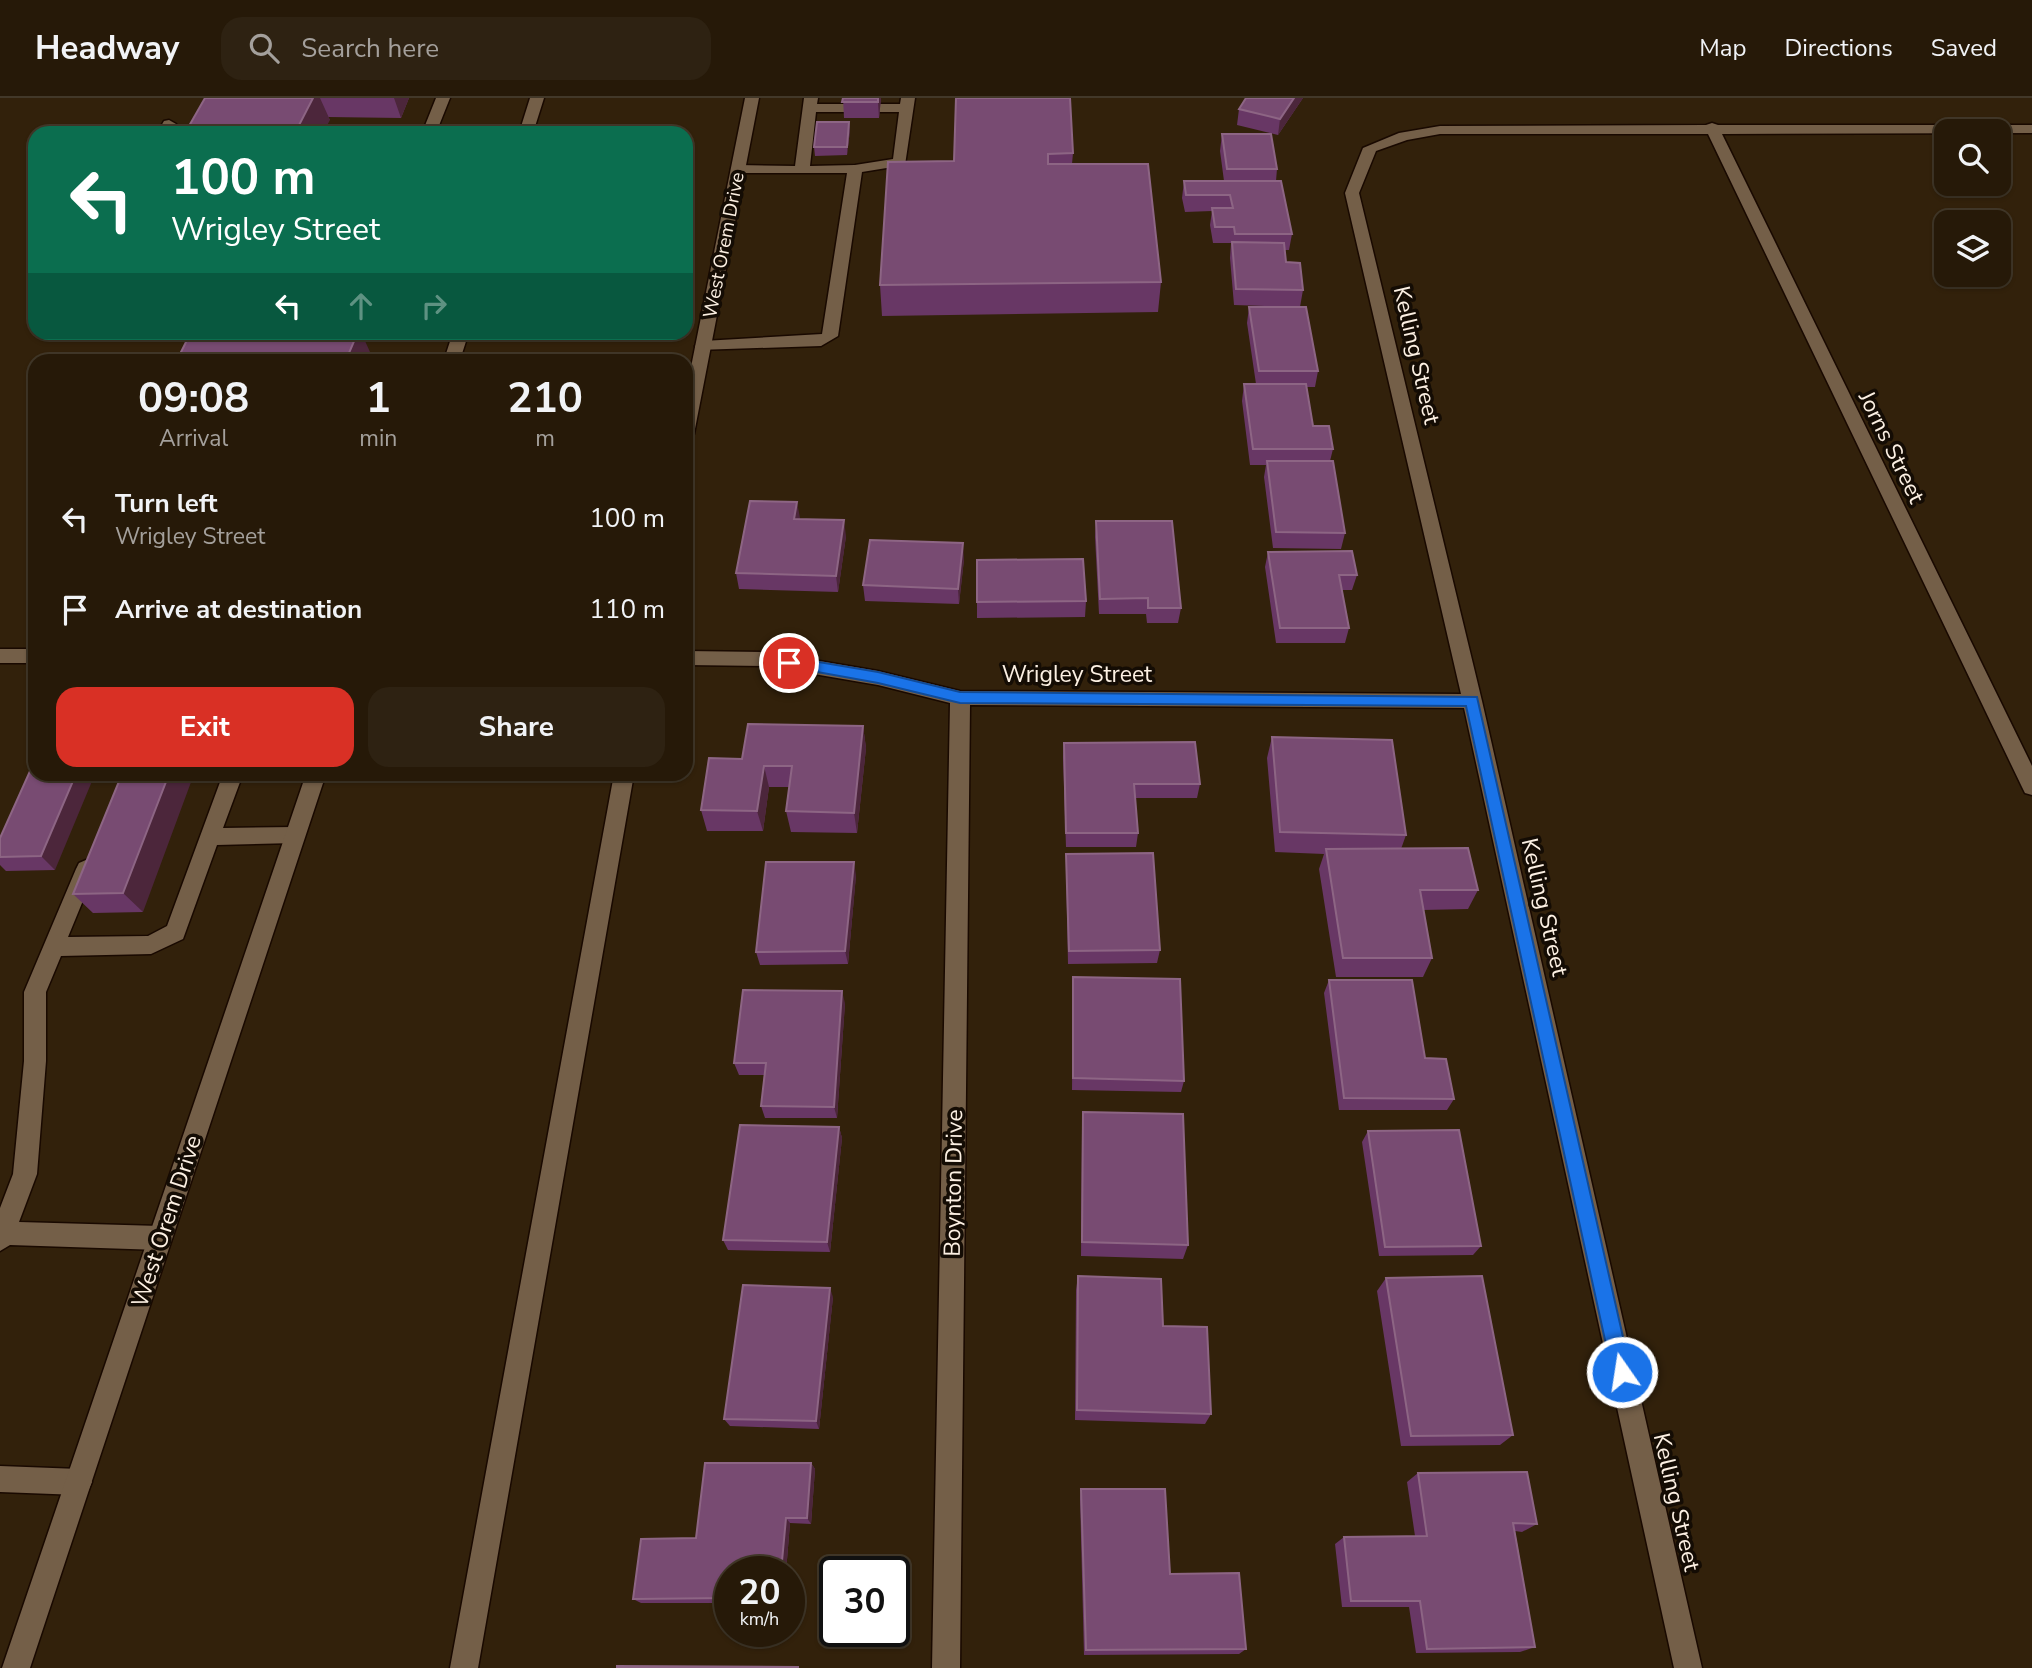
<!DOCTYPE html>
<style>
:root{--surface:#261908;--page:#2e2212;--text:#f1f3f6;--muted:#a4a09c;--line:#423829;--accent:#d93025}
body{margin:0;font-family:"Nunito Sans",sans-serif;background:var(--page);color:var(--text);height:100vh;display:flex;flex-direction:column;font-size:26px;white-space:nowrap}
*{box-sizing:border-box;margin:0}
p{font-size:23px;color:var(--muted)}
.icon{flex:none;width:38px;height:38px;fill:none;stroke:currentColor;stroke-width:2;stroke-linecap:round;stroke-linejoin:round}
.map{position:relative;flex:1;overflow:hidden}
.drawer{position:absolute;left:28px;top:256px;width:665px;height:427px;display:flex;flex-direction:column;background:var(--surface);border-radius:21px;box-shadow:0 2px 5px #0004,0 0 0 2px var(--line)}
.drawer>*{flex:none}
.top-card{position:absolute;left:28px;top:28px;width:665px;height:214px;border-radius:21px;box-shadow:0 2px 5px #0004,0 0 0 2px var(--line);background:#0b6e4f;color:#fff;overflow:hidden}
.tools{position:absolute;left:1934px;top:21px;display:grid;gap:14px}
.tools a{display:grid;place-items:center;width:77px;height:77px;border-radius:14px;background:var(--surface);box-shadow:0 2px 5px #0004,0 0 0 2px var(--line);font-size:35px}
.speed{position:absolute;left:714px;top:1458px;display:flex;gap:14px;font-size:35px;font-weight:700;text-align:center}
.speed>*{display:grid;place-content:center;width:91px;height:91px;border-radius:50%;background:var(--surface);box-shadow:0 2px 5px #0004,0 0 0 2px var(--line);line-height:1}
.speed small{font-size:18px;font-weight:400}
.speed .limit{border:4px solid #111;border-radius:10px;background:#fff;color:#111}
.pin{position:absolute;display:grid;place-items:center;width:60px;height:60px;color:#fff;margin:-30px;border:4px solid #fff;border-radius:50%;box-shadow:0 2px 7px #0007}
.me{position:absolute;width:77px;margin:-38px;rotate:347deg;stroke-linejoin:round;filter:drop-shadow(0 0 5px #0008)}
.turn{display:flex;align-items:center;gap:24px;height:147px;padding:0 28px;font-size:32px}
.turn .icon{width:91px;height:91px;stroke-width:2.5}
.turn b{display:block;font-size:49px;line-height:60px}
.lanes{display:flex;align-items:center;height:66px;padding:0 28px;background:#0003;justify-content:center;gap:35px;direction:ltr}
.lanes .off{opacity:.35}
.eta{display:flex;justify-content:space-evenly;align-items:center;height:119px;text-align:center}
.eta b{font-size:42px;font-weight:700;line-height:49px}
.primary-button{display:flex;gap:14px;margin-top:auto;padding:14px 28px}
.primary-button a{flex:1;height:80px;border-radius:21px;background:var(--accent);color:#fff;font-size:28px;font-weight:700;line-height:80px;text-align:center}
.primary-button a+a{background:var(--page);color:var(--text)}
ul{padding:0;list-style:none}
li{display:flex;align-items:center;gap:21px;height:91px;padding:0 28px}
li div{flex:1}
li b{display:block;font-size:26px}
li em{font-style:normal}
header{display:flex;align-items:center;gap:42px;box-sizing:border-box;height:98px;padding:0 35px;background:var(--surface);border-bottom:2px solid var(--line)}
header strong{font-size:33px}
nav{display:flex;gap:38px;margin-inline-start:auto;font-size:24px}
.search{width:490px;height:63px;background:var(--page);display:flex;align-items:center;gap:18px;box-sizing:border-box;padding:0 24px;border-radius:21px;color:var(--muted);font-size:26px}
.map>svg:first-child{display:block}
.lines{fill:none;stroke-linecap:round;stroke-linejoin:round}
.lane-casing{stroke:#190900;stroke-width:3}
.street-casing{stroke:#190900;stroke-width:3}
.secondary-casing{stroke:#190900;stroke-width:3}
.lane{fill:#745f48;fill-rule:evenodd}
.street{fill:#745f48;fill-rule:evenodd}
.secondary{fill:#745f48;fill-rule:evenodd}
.wall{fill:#683765}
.shaded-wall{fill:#4c263b}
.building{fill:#784b72;stroke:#8d6584;stroke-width:2}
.route{fill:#1a73e8;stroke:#114b97;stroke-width:2}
.labels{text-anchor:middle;stroke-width:7;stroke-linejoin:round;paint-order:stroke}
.far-street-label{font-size:19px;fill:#fcf0e3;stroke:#140c04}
.street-label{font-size:23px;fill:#fcf0e3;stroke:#140c04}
</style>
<header>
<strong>Headway</strong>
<div class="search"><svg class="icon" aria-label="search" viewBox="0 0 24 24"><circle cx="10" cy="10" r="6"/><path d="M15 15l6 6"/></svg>Search here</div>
<nav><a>Map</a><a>Directions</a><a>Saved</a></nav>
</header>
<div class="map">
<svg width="2032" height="1570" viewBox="0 0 2032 1570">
<rect width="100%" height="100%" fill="#32210b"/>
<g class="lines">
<defs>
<path id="lane" d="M436,0H450L436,35H422Z
M804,0H818L817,6H845L852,10L845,14H816L810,68L855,67L893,61L899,14H880L873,10L880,6H900L901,0H915L905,67L862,74L838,238L821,248L697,252L695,248L703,243L822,236L847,75H738L731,71L738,67L795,68Z
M169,22L176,26L171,35H157L164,23Z
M223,676H243L223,730L295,729L302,731L305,737L302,743L295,745L217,747L183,841L151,856L61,858L46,894V963L37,1076L19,1124L160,1128L169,1132L172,1140L169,1148L160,1152L10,1147L0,1153V1110L13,1076L24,963V894L76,771L79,765L86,762L93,765L96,771L68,839L148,838L167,828Z
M0,1368L79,1371L88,1375L92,1384L88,1393L79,1397L0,1394Z"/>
<path id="street" d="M1712,25L1718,27H2032V35L1722,36L2032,668V697L2025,695L2022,689L1708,36H1440L1407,42L1376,53L1359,95L1482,603L1702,1570H1674L1464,610L970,607L960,1570H932L950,605L878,587L767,568L686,567V553L767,554L878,573L960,593L1461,596L1345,95L1363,50L1399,35L1440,28L1706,27Z
M0,551H35V565H0Z"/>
<path id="secondary" d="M530,0H544L533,35H519Z
M745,0H759L694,336L686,342V294Z
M453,234H469L460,262H444Z
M306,676H326L30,1570H2Z
M614,676H634L478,1570H450Z"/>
</defs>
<!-- lane casing -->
<use href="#lane" class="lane-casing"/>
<!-- street casing -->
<use href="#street" class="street-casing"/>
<!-- secondary casing -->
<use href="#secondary" class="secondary-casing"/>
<!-- lane -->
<use href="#lane" class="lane"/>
<!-- street -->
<use href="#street" class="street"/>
<!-- secondary -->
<use href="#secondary" class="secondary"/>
</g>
<!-- wall -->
<path class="wall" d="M205,0H409L401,20L328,19L330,22Z
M843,0H881L879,20H844Z
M956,0L1073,55L1072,66L1161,184L1158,214L882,218L880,187L954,63Z
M1246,0H1303L1278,37L1237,27L1239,11Z
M849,24L850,32L847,57L815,58L814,49Z
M1222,36L1277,71L1276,83L1292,136L1289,152H1284L1286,164L1303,192L1300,209L1234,207L1230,160L1231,145H1213L1210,127L1212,113L1185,114L1182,100L1184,83H1224L1220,53Z
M1249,209L1318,273L1315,289H1306L1313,328L1333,351L1330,363L1345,435L1341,451L1273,450L1264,379L1266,367H1250L1242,303L1244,286H1256L1247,225Z
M800,421L846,438L838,494L739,491L736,475Z
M1096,423L1181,510L1178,525H1147L1146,516H1099L1095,439Z
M1268,454L1357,477L1352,492H1342L1349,530L1345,545H1276L1265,469Z
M964,461L959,506L865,503L863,487Z
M1086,503L1085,519L977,520V504Z
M863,628L866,650L857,735L791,734L786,713L789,689H769L763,733H707L701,712L742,661Z
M1272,639L1406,737L1401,751L1478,792L1468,811L1423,812L1432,860L1423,879H1336L1319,771L1324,756L1275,754L1267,660Z
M1064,645L1200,686L1197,700H1135L1138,735L1136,749H1066L1063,659Z
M35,662L55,772L6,773L0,767V740Z
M122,676L143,814L93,815L73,796Z
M1066,756L1160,852L1157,865L1068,866L1066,769Z
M856,777L848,866L760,867L756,854Z
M1073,879L1184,983L1181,994L1072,992Z
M1329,882L1425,960L1454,1001L1447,1012H1339L1324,895Z
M845,905L837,1020H765L761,1008L764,977H739L734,965Z
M1083,1014L1188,1147L1183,1161L1081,1158L1082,1030Z
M839,1029L842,1040L830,1154L728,1152L723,1142Z
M1368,1033L1481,1148L1473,1157L1379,1158L1362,1044Z
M1078,1178L1163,1228L1211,1316L1205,1326L1075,1322L1076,1192Z
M1386,1180L1513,1337L1500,1347L1401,1348L1377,1193Z
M833,1199L819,1331L730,1328L724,1321Z
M811,1365L815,1371L811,1426L790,1425L786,1474H730V1505H641L633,1501L696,1440Z
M1418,1375L1537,1426L1522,1434L1515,1433L1535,1549L1520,1554L1416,1555L1409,1509H1342L1335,1446L1344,1439L1415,1438L1407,1384Z
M1081,1391L1170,1476L1246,1551L1239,1556L1084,1557L1080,1400Z"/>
<!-- shaded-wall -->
<path class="shaded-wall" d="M313,0H320L330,22L323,35H295Z
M394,0H409L401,20Z
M878,0H881L879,20L878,4Z
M1294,0H1303L1278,37L1280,21Z
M849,24L850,32L847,57V49Z
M358,234H361L370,254L367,262H346Z
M797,404L800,420L797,437L794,421Z
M844,422L846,438L838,494L836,478Z
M963,445L964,461L959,506L958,491Z
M863,628L866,650L857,735L854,715Z
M764,668L769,689L763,733L757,713Z
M76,676H95L55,772L41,758Z
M169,676H194L143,814L123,795Z
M854,764L856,777L848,866L845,853Z
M842,893L845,905L837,1020L834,1009Z
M839,1029L842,1040L830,1154L827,1144Z
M830,1190L833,1199L819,1331L816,1323Z
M811,1365L815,1371L811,1426L807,1420Z
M786,1420L790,1425L786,1474H781Z"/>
<!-- building -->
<path class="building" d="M205,0H313L295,35H185Z
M843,0H878V4H842Z
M956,0H1070L1073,55L1048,56V66H1148L1161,184L880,187L888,64L954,63Z
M1246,0H1294L1280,21L1239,11Z
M817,24H849L847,49H814Z
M1222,36H1271L1277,71H1227Z
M1184,83H1281L1292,136H1235L1234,129H1215L1212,110H1233L1230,97H1186Z
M1232,144L1284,145L1286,164L1300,165L1303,192L1236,191Z
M1249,209H1306L1318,273H1259Z
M191,234H358L346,262H177Z
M1244,286H1306L1313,328H1329L1333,351H1253Z
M1267,363H1333L1345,435L1276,434Z
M750,403L797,404L794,421L844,422L836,478L736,475Z
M1096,423H1172L1181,510H1148V500L1100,501Z
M870,442L963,445L958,491L863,487Z
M1352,453L1357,477H1339L1349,530H1280L1268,454Z
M1083,461L1086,503L977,504V462Z
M748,626L863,628L854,715L786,713L792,668H764L757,713L701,712L709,660L742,661Z
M1272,639L1392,642L1406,737L1280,734Z
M1195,644L1200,686H1134L1138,735H1066L1064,645Z
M35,662V676H76L41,758L0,759V740Z
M122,676H169L123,795L73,796Z
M1468,750L1478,792H1420L1432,860H1343L1326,751Z
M1153,755L1160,852L1069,853L1066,756Z
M766,764H854L845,853L756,854Z
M1073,879L1180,881L1184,983L1073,980Z
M1329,882H1412L1425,960L1446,961L1454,1001L1344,1000Z
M743,892L842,893L834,1009L761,1008L766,965H734Z
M1083,1014L1183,1016L1188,1147L1082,1144Z
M740,1027L839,1029L827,1144L723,1142Z
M1459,1032L1481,1148L1385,1149L1368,1033Z
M1078,1178L1161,1181L1163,1228L1207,1229L1211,1316L1077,1312Z
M1482,1178L1513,1337L1411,1338L1386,1180Z
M743,1187L830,1190L816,1323L724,1321Z
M705,1365H811L807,1420H786L781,1474H730V1500L633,1501L641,1441L696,1440Z
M1527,1374L1537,1426L1513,1425L1535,1549L1427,1551L1420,1503H1351L1344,1439L1427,1438L1418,1375Z
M1081,1391H1165L1170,1476L1239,1475L1246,1551L1086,1552Z
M617,1568L798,1569V1570H617Z"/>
<!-- route -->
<path class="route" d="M789,559L878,574L960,594L1477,599L1631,1274L1629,1281L1622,1284L1615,1281L1612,1274L1466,608L960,605L878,585L784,568V561Z"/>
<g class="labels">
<!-- far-street labels -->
<g class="far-street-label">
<text transform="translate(723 147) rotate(-79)" y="7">West Orem Drive</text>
</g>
<!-- street labels -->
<g class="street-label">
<text transform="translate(1417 257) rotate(77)" y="8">Kelling Street</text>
<text transform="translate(1892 349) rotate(64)" y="8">Jorns Street</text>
<text x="1077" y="584">Wrigley Street</text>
<text transform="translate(1545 809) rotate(77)" y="8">Kelling Street</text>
<text transform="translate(953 1085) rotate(-89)" y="8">Boynton Drive</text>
<text transform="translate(166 1123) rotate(-72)" y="8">West Orem Drive</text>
<text transform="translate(1677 1404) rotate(77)" y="8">Kelling Street</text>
</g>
</g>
</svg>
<div class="tools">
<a><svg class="icon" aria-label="search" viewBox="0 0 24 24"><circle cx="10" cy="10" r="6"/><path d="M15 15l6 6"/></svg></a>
<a><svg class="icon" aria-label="layers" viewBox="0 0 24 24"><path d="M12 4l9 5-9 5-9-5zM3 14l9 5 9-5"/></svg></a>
</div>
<div class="speed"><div>20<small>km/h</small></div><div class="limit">30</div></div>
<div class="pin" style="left:789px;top:565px;background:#d93025"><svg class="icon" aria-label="arrive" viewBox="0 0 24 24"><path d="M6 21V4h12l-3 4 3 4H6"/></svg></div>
<svg class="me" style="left:1622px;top:1274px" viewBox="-20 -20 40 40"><circle r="17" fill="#1a73e8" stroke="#fff" stroke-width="3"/><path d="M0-11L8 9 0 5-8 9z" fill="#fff"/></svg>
<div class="top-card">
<div class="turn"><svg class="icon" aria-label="left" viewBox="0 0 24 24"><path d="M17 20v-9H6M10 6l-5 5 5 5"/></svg><div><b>100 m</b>Wrigley Street</div></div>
<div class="lanes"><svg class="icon" aria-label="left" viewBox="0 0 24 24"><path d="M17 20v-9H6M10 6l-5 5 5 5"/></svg><svg class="icon off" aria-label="ahead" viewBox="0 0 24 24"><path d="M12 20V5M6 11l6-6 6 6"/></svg><svg class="icon off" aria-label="right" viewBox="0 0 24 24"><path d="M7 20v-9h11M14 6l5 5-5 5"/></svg></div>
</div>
<section class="drawer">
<div class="eta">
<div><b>09:08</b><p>Arrival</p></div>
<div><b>1</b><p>min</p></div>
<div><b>210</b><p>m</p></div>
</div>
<ul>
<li><svg class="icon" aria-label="left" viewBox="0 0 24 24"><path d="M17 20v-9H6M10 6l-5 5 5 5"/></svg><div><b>Turn left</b><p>Wrigley Street</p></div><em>100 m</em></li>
<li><svg class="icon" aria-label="arrive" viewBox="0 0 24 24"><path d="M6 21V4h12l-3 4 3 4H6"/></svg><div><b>Arrive at destination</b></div><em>110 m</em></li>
</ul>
<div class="primary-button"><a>Exit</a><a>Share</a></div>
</section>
</div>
